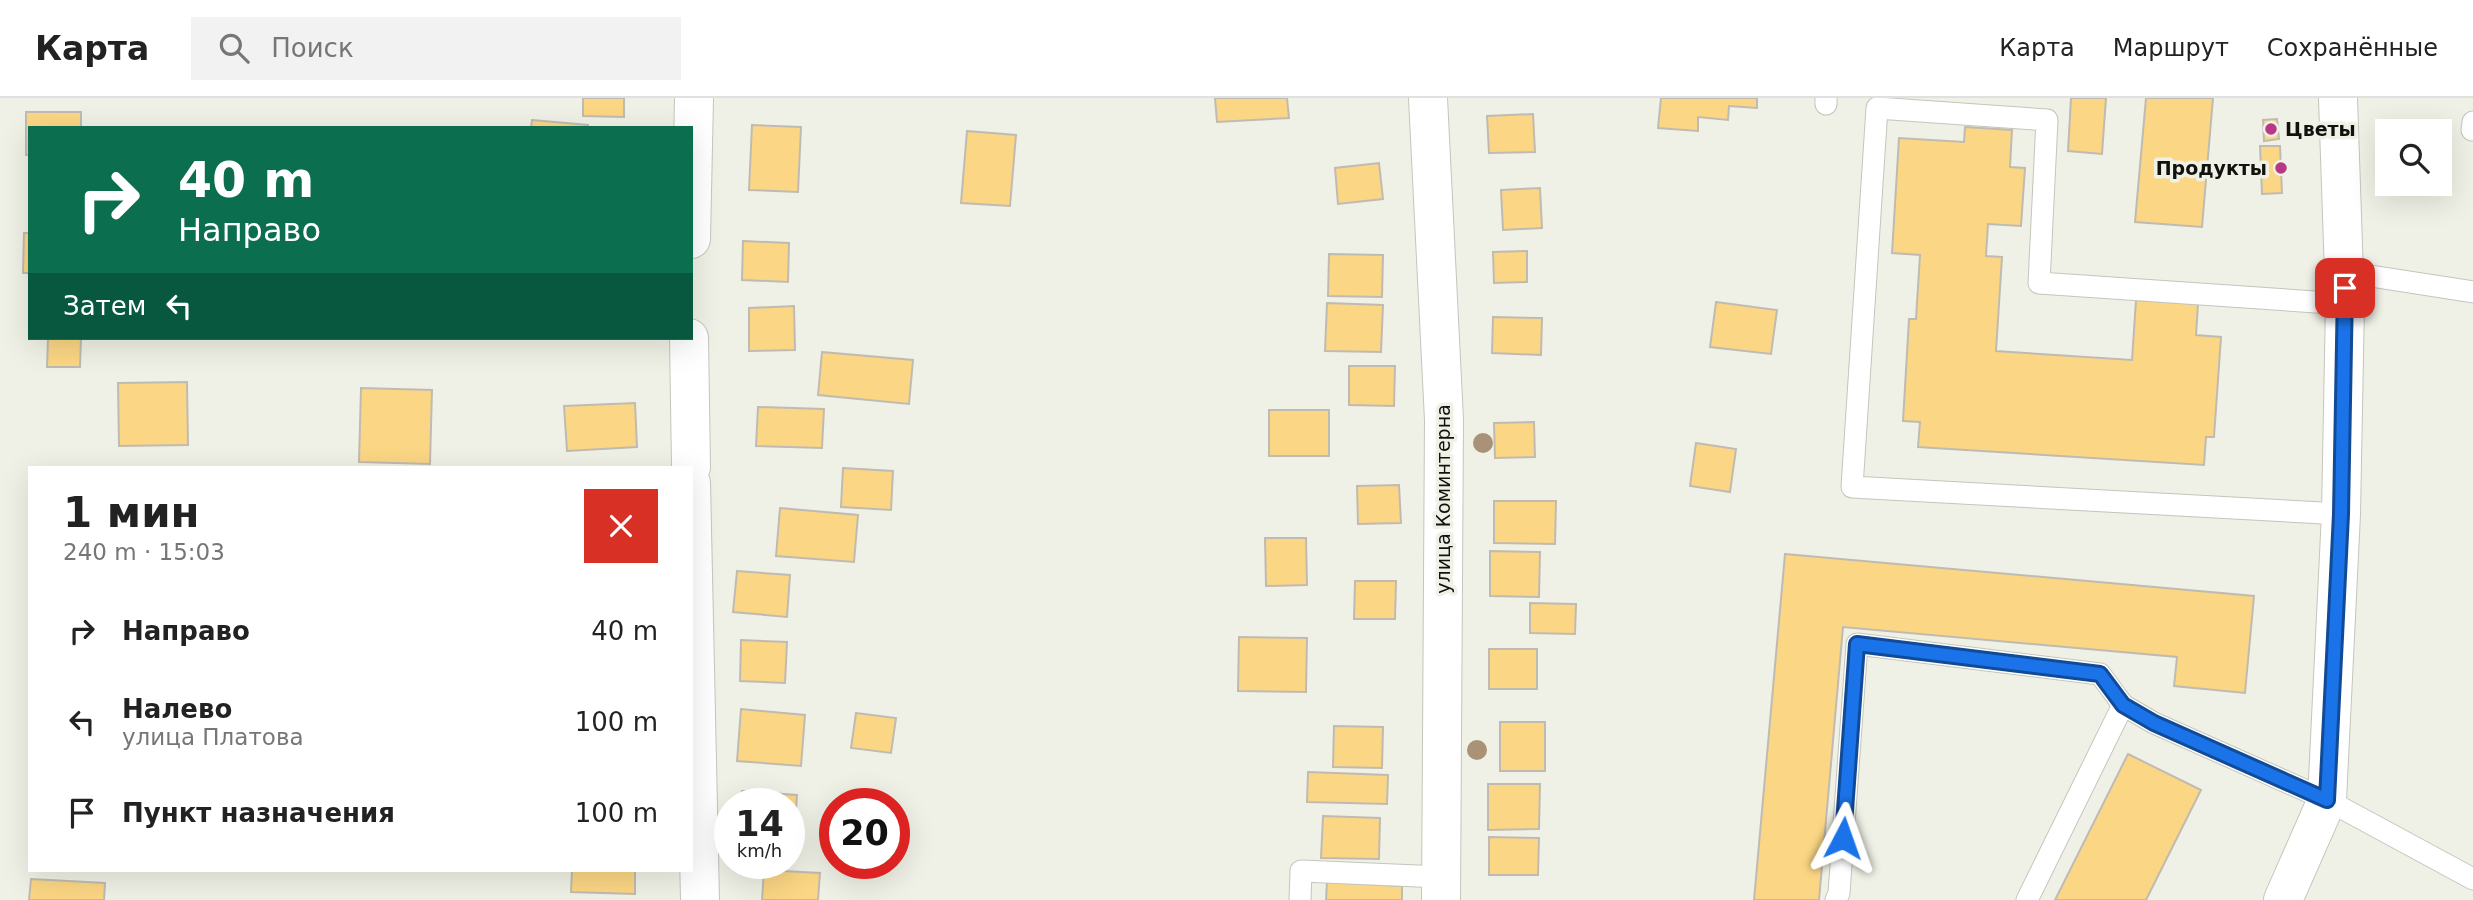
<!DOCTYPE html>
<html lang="ru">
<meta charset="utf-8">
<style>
:root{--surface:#fff;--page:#f2f2f2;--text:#222;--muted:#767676;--line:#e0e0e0}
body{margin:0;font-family:"DejaVu Sans",sans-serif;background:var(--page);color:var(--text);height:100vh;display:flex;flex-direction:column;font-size:26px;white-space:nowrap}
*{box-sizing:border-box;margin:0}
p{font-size:23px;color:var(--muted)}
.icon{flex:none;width:38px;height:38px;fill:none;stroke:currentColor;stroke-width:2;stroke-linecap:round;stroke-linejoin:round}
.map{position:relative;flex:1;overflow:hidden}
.drawer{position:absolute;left:28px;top:368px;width:665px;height:406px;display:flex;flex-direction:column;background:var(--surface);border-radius:0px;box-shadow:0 7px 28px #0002}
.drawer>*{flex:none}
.top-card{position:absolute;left:28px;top:28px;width:665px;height:214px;border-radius:0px;box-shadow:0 7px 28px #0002;background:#0b6e4f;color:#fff;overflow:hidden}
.buttons{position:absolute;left:2375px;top:21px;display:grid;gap:14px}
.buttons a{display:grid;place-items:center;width:77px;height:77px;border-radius:0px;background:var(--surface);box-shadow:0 7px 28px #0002;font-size:35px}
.speed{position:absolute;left:714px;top:690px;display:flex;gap:14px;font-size:35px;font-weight:700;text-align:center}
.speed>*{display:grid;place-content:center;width:91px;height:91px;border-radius:50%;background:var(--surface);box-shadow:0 7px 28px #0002;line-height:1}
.speed small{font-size:18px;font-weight:400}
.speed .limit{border:10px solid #d22;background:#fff;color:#111}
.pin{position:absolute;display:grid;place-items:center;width:60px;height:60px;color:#fff;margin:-30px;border-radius:14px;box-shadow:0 4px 10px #0006}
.me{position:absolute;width:77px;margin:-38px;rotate:4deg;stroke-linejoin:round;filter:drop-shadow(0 0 5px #0008)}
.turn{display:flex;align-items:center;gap:24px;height:147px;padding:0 35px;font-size:32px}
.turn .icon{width:91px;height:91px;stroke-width:2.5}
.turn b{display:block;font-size:49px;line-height:60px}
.then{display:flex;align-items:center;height:66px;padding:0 35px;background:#0003;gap:14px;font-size:26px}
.round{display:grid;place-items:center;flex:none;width:74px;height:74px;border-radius:0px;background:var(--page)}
.headline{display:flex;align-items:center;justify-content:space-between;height:119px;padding:0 35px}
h1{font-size:42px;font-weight:600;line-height:52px}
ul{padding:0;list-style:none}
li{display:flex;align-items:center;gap:21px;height:91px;padding:0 35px}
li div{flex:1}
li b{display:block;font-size:26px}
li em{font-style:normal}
header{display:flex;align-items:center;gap:42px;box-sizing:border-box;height:98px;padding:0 35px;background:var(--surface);border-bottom:2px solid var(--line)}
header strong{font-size:33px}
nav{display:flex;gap:38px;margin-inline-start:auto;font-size:24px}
.search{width:490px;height:63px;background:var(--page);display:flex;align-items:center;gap:18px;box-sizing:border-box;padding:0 24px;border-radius:0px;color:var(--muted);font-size:26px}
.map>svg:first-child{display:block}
.building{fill:#fbd684;stroke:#c0bbb2;stroke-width:2}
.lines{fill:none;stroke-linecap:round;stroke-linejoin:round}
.lane-casing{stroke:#c4c5bc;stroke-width:23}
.street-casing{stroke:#c4c5bc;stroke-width:40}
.secondary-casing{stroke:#c4c5bc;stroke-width:40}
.lane{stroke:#fff;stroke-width:21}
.street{stroke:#fff;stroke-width:38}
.secondary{stroke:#fff;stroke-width:38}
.tree{fill:#aa9276}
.route-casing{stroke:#114b97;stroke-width:18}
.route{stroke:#1a73e8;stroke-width:12}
.poi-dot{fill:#b73986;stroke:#f0f1e6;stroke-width:2.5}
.labels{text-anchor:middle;stroke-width:7;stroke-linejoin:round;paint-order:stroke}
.poi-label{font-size:19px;font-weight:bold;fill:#11110e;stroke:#f0f1e6;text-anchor:start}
.street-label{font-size:19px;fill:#11110e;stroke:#f0f1e6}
</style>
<header>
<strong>Карта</strong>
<div class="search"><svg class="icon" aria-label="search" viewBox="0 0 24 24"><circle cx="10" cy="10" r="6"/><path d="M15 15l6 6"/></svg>Поиск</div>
<nav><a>Карта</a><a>Маршрут</a><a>Сохранённые</a></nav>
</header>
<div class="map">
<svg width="2473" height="802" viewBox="0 0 2473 802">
<rect width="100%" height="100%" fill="#f0f1e6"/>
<!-- building -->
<path class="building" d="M583,0H624V19L583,18Z
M1215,0H1287L1289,20L1217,24Z
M1661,0H1757V10L1729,8L1728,22L1698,19V33L1658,30Z
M2071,0H2106L2102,56L2068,53Z
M2146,0H2213L2202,129L2135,124Z
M26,14H81V30H30V57H26Z
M1533,16L1535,54L1489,55L1487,18Z
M2277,21L2279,41L2264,43L2263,22Z
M532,22L588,27V30H531Z
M752,27L801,29L798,94L749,92Z
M1965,29L2012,32L2010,69L2025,70L2021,128L1988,126L1986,158L2002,159L1996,253L2132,262L2136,202L2198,206L2196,237L2221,239L2214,339H2206L2204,367L1918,349L1920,324L1903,323L1909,221H1916L1920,157L1892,155L1899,40L1964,44Z
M967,33L1016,37L1010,108L961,105Z
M2260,48H2280L2282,95L2262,96Z
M1379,65L1383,101L1338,106L1335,70Z
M1540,90L1542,130L1503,132L1501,92Z
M24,135H30V175H23Z
M743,143L789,145L788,184L742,182Z
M1527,153V184L1494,185L1493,154Z
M1329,156L1383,157L1382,199L1328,198Z
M1716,204L1777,212L1771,256L1710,249Z
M1327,205L1383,207L1381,254L1325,253Z
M794,208L795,252L749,253V210Z
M1493,219L1542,220L1541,257L1492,255Z
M48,240H81L80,269H47Z
M822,254L913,262L909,306L818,297Z
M1349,268H1395L1394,308L1349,307Z
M187,284L188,347L119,348L118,285Z
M361,290L432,292L430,366L359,364Z
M635,305L637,349L567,353L564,308Z
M758,309L824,311L822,350L756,348Z
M1269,312H1329V358H1269Z
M1534,324L1535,359L1495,360L1494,325Z
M1696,345L1736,351L1730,394L1690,388Z
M843,370L893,373L891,412L841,409Z
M1399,387L1401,425L1358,426L1357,388Z
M1494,403H1556L1555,446L1494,445Z
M780,410L858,417L854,464L776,458Z
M1265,440H1306L1307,487L1266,488Z
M1490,453L1540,454L1539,499L1490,498Z
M1785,456L2254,498L2245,595L2174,588L2177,559L1843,529L1819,802H1754Z
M737,473L790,477L787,519L733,514Z
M1355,483H1396L1395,521H1354Z
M1530,505L1576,506L1575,536L1530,535Z
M1239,539L1307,540L1306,594L1238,593Z
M741,542L787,544L785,585L740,583Z
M1489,551H1537V591H1489Z
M741,611L805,617L801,668L737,663Z
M856,615L896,620L891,655L851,650Z
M1500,624H1545V673H1500Z
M1334,628L1383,629L1382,670L1333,669Z
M2128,656L2201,692L2146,802H2055Z
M1308,674L1388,677L1387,706L1307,704Z
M1488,686H1540L1539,731L1488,732Z
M742,693L797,697L794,740H789V705H741Z
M1323,718L1380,720L1379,761L1321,760Z
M1489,739L1539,740L1538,777H1489Z
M572,772H635V796L571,794Z
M764,772L820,775L818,802H762Z
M31,781L105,785L104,802H29Z
M1327,784L1402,788V802H1326Z"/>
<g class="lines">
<defs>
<path id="lane" d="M1826,6V0
M2472,32L2473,24
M2345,174L2473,194
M2341,416L1852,389L1877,10L2047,22L2039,185L2345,206
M1300,802L1301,773L1441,779
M1836,802L1839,795L1857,546L2100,576L2123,607
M2027,802L2123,607L2154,625L2327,702L2473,781"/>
<path id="street" d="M691,141L694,0
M689,240L691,369
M691,385L700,802"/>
<path id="secondary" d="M1428,0L1444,322L1441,802
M2283,802L2327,702L2341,416L2345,206L2338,0"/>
</defs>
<!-- lane casing -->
<use href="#lane" class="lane-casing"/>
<!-- street casing -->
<use href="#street" class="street-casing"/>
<!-- secondary casing -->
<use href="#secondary" class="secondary-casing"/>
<!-- lane -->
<use href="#lane" class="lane"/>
<!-- street -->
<use href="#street" class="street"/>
<!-- secondary -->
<use href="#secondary" class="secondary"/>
</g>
<!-- trees -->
<g class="tree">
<circle cx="1483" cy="345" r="10"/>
<circle cx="1477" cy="652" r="10"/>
</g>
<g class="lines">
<defs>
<path id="route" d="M1843,740L1857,546L2100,576L2123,607L2154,625L2327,702L2341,416L2345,190"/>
</defs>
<!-- route casing -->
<use href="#route" class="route-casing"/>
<!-- route -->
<use href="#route" class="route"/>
</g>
<!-- markers -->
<g class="poi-dot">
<circle cx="2271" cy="31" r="7"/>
<circle cx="2281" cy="70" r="7"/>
</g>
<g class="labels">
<!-- poi labels -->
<g class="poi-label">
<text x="2285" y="38">Цветы</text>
<text x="2267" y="77" text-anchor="end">Продукты</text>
</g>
<!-- street labels -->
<g class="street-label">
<text transform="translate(1443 401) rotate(-90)" y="7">улица Коминтерна</text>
</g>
</g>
</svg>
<div class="buttons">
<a><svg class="icon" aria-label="search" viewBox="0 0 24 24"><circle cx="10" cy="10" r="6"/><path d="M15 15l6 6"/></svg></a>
</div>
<div class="speed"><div>14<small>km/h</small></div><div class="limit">20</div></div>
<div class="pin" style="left:2345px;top:190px;background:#d93025"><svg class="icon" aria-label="arrive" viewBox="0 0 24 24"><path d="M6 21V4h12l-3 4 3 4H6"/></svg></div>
<svg class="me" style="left:1843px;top:740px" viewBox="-20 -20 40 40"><path d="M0-17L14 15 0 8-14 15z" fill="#1a73e8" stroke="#fff" stroke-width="4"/></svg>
<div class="top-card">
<div class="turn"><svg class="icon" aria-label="right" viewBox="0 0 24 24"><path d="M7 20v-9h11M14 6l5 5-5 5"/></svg><div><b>40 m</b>Направо</div></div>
<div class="then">Затем<svg class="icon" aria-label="left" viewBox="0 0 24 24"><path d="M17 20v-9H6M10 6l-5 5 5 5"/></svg></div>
</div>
<section class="drawer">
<div class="headline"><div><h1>1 мин</h1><p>240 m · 15:03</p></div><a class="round" style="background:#d93025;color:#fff"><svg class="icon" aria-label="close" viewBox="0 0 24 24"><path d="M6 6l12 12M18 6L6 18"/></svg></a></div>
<ul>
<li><svg class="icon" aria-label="right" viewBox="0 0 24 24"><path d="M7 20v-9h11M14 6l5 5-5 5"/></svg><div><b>Направо</b></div><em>40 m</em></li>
<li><svg class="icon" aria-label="left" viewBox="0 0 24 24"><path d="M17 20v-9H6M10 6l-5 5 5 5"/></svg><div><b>Налево</b><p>улица Платова</p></div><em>100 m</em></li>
<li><svg class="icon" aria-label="arrive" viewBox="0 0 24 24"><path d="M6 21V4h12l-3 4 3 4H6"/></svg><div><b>Пункт назначения</b></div><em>100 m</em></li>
</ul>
</section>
</div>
